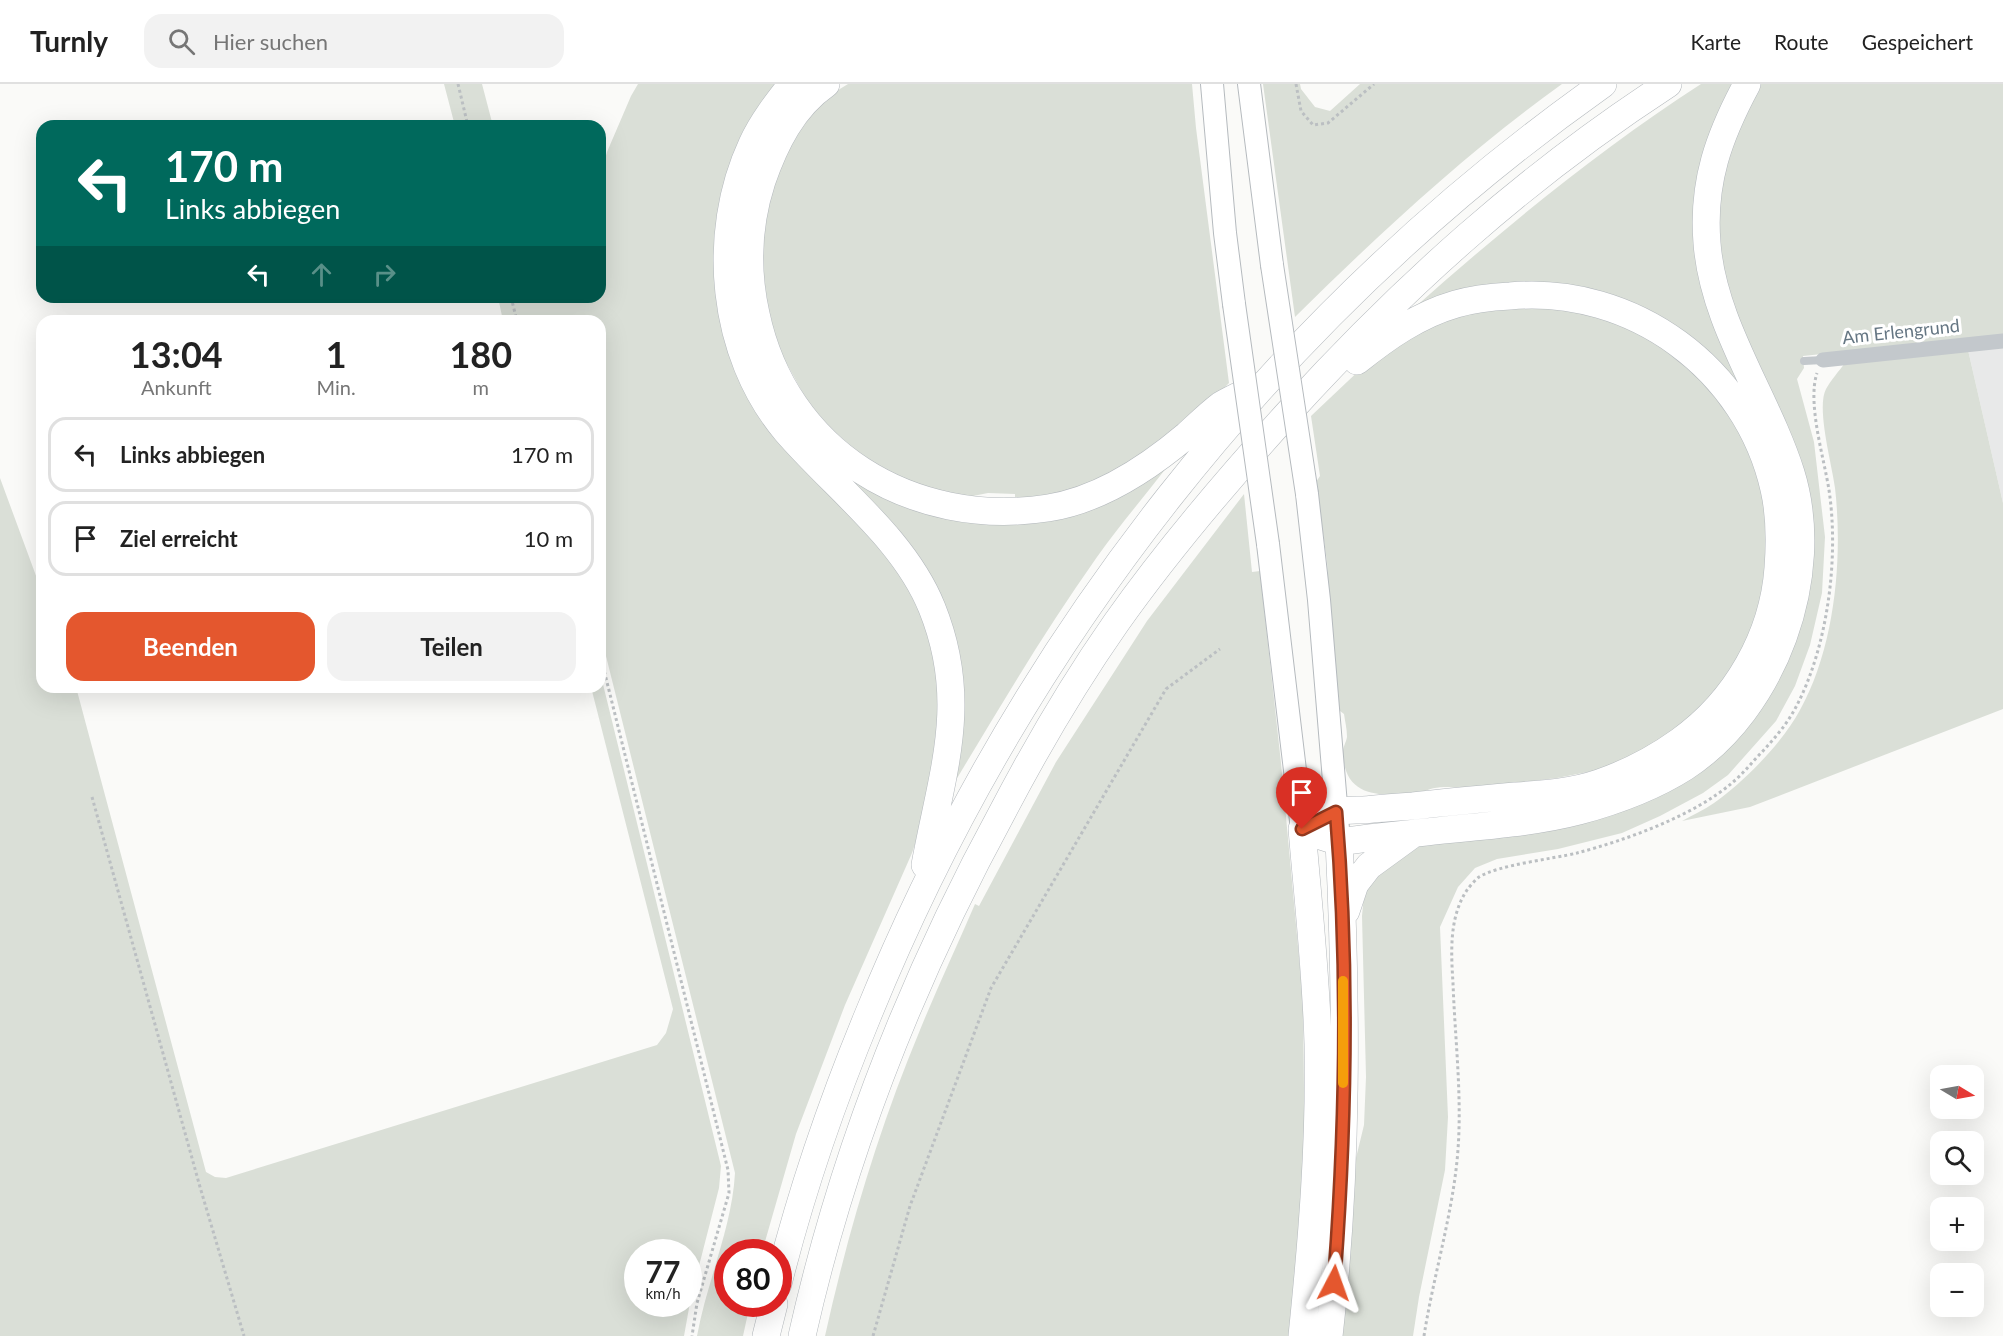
<!DOCTYPE html>
<html lang="de">
<meta charset="utf-8">
<style>
:root{--surface:#fff;--page:#f2f2f2;--text:#222;--muted:#767676;--line:#e0e0e0;--accent:#e4572e}
body{margin:0;font-family:Lato,sans-serif;background:var(--page);color:var(--text);height:100vh;display:flex;flex-direction:column;font-size:22px;white-space:nowrap}
*{box-sizing:border-box;margin:0}
p{font-size:20px;color:var(--muted)}
.icon{flex:none;width:33px;height:33px;fill:none;stroke:currentColor;stroke-width:2;stroke-linecap:round;stroke-linejoin:round}
.map{position:relative;flex:1;overflow:hidden}
.side{position:absolute;left:36px;top:231px;width:570px;height:378px;display:flex;flex-direction:column;background:var(--surface);border-radius:18px;box-shadow:0 6px 24px #0002}
.side>*{flex:none}
.hud{position:absolute;left:36px;top:36px;width:570px;height:183px;border-radius:18px;box-shadow:0 6px 24px #0002;background:#00695c;color:#fff;overflow:hidden}
.needle{width:39px;rotate:100deg}
.controls{position:absolute;left:1930px;top:981px;display:grid;gap:12px}
.controls a{display:grid;place-items:center;width:54px;height:54px;border-radius:12px;background:var(--surface);box-shadow:0 6px 24px #0002;font-size:30px}
.speed{position:absolute;left:624px;top:1155px;display:flex;gap:12px;font-size:30px;font-weight:700;text-align:center}
.speed>*{display:grid;place-content:center;width:78px;height:78px;border-radius:50%;background:var(--surface);box-shadow:0 6px 24px #0002;line-height:1}
.speed small{font-size:15px;font-weight:400}
.speed .limit{border:9px solid #d22;background:#fff;color:#111}
.pin{position:absolute;display:grid;place-items:center;width:51px;height:51px;color:#fff;margin:-62px -26px;border-radius:50% 50% 50% 0;rotate:-45deg;box-shadow:0 0 6px #0007}
.pin .icon{rotate:45deg}
.me{position:absolute;width:66px;margin:-33px;rotate:4deg;stroke-linejoin:round;filter:drop-shadow(0 0 4px #0008)}
.turn{display:flex;align-items:center;gap:21px;height:126px;padding:0 30px;font-size:27px}
.turn .icon{width:78px;height:78px;stroke-width:2.5}
.turn b{display:block;font-size:42px;line-height:51px}
.lanes{display:flex;align-items:center;height:57px;padding:0 30px;background:#0003;justify-content:center;gap:30px;direction:ltr}
.lanes .off{opacity:.35}
.eta{display:flex;justify-content:space-evenly;align-items:center;height:102px;text-align:center}
.eta b{font-size:36px;font-weight:700;line-height:42px}
.button{display:flex;gap:12px;margin-top:auto;padding:12px 30px}
.button a{flex:1;height:69px;border-radius:18px;background:var(--accent);color:#fff;font-size:24px;font-weight:700;line-height:69px;text-align:center}
.button a+a{background:var(--page);color:var(--text)}
ul{padding:0;list-style:none}
li{display:flex;align-items:center;gap:18px;height:75px;margin:0 12px 9px;padding:0 18px;border:3px solid var(--line);border-radius:18px}
li div{flex:1}
li b{display:block;font-size:22px}
li em{font-style:normal}
header{display:flex;align-items:center;gap:36px;box-sizing:border-box;height:84px;padding:0 30px;background:var(--surface);border-bottom:2px solid var(--line)}
header strong{font-size:28px}
nav{display:flex;gap:33px;margin-inline-start:auto;font-size:21px}
.search{width:420px;height:54px;background:var(--page);display:flex;align-items:center;gap:15px;box-sizing:border-box;padding:0 21px;border-radius:18px;color:var(--muted);font-size:22px}
.map>svg:first-child{display:block}
.built{fill:#e8e9e9}
.green{fill:#dadfd7;fill-rule:evenodd}
.lines{fill:none;stroke-linecap:round;stroke-linejoin:round}
.primary-casing{stroke:#b5babe;stroke-width:24}
.highway-casing{stroke:#b4b9bd;stroke-width:28}
.path{stroke:#bbbfc2;stroke-width:3;stroke-dasharray:3 3;stroke-linecap:butt}
.lane{stroke:#c3c8cc;stroke-width:8}
.street{stroke:#c3c8cc;stroke-width:15}
.primary{stroke:#fff;stroke-width:22}
.highway{stroke:#fff;stroke-width:27}
.primary-bridge-casing{stroke:#b5babe;stroke-width:24;stroke-linecap:butt}
.primary-bridge{stroke:#fff;stroke-width:22}
.route-casing{stroke:#94391e;stroke-width:15}
.route{stroke:#e4572e;stroke-width:10}
.slow{stroke:#f59e0b;stroke-width:10}
.labels{text-anchor:middle;stroke-width:6;stroke-linejoin:round;paint-order:stroke}
.street-label{font-size:18px;fill:#657683;stroke:#fff}
</style>
<header>
<strong>Turnly</strong>
<div class="search"><svg class="icon" aria-label="search" viewBox="0 0 24 24"><circle cx="10" cy="10" r="6"/><path d="M15 15l6 6"/></svg>Hier suchen</div>
<nav><a>Karte</a><a>Route</a><a>Gespeichert</a></nav>
</header>
<div class="map">
<svg width="2003" height="1252" viewBox="0 0 2003 1252">
<rect width="100%" height="100%" fill="#fafaf8"/>
<!-- built -->
<path class="built" d="M2003,263V419L1968,266Z"/>
<!-- green -->
<path class="green" d="M444,0H482L493,42H455Z
M638,0H782L719,155L894,477L924,527L943,604L925,731L912,769L845,921L796,1050L762,1168H728V1220H750L743,1252H697C707,1197 732,1144 735,1089L600,548V237H503L498,213H600V93L607,68L631,12Z
M848,0H1192L1196,44L1229,299L1197,332L1157,366L1074,409L1015,420V410L988,409L963,414L937,408L886,387L858,368L834,347L809,321L789,288L776,257L769,233L760,165L777,78L817,19Z
M1263,0H1300L1301,5L1315,23L1330,27L1360,0H1562C1466,69 1379,150 1295,233Z
M1701,0H1738L1698,122L1772,356L1641,225H1413C1504,144 1599,66 1701,0Z
M1758,0H2003V251L1803,272L1804,284L1797,295L1814,358L1825,453L1822,509L1810,561L1795,602L1776,637L1728,691L1703,709L1660,732L1622,749L1558,765L1497,775L1475,784L1458,803L1440,843L1448,1033L1445,1086L1419,1213L1413,1252H1340L1356,1074L1364,1041L1366,993L1362,832L1364,811L1368,797L1418,760L1553,741L1788,569L1734,233L1715,143L1720,90Z
M1554,219L1655,252L1733,328L1768,410L1765,517L1731,595L1674,650L1608,684L1557,694L1465,705C1453,702 1431,702 1422,709C1387,711 1346,718 1343,671C1342,664 1346,659 1347,653C1347,645 1345,637 1344,630L1336,624L1327,478L1316,398L1320,392L1311,332L1366,280L1458,227Z
M1968,266L2003,419V625L1750,723L1682,737C1692,731 1704,726 1714,719C1744,698 1783,658 1800,626C1835,563 1843,474 1835,404C1832,381 1816,324 1826,305C1831,296 1839,287 1845,279Z
M830,375L963,433L1167,383C1144,413 1119,442 1097,473C1046,545 1001,621 956,696L952,695L950,548Z
M0,394L42,508V603H76L206,1088L215,1093L226,1094L657,961L666,949L673,925L591,603H600V588L721,1082L719,1104L691,1213L684,1252H0ZM688,1168V1220H638V1168Z
M1244,410L1252,488L1260,487L1281,679L1303,916L1305,1094L1292,1252H825C848,1148 879,1044 920,946C937,904 957,862 975,820L979,822L1056,678L1147,537Z"/>
<g class="lines">
<defs>
<path id="primary" d="M1212,0L1225,149L1234,220
M1249,0L1272,181
M1307,410L1319,516L1339,757
M1268,460L1302,745"/>
<path id="highway" d="M792,0C777,19 762,38 752,60C710,150 721,270 786,347C834,403 904,454 932,524C970,618 942,688 925,781
M826,0C793,23 775,59 762,97C748,140 746,185 756,230C785,368 912,445 1048,424C1100,416 1148,384 1187,351C1198,341 1209,330 1221,321C1231,315 1243,310 1253,304
M1302,745C1312,740 1323,733 1334,729C1343,725 1355,726 1364,726C1380,724 1397,723 1413,722C1447,718 1481,715 1515,712C1543,710 1573,708 1599,699C1628,689 1655,675 1680,657C1736,617 1773,552 1778,484C1780,458 1780,431 1774,405C1747,285 1633,201 1510,212C1492,213 1473,215 1456,220C1418,231 1387,253 1357,277
M1302,745C1314,749 1328,756 1340,757C1349,757 1360,755 1369,754C1388,752 1407,750 1426,748C1477,742 1529,740 1579,727C1616,717 1652,704 1685,683C1774,625 1823,492 1791,389C1767,313 1713,240 1707,159C1702,98 1719,52 1747,0
M1302,745C1308,817 1316,888 1318,960C1320,1057 1312,1155 1302,1252
M1346,827L1355,800L1369,782L1413,750
M778,1200C801,1108 832,1018 868,931C1019,559 1275,232 1603,0
M766,1252L774,1220
M802,1252C843,1069 913,892 1003,727C1037,662 1074,599 1116,539C1169,464 1228,395 1290,327C1404,202 1525,93 1668,0
M1329,1252C1348,1088 1347,921 1339,757"/>
</defs>
<!-- primary casing -->
<use href="#primary" class="primary-casing"/>
<!-- highway casing -->
<use href="#highway" class="highway-casing"/>
<!-- path -->
<path class="path" d="M458,0L468,42
M1296,0L1301,27L1313,41L1328,39L1374,0
M511,213L517,237
M600,570L728,1086L729,1109L697,1219L692,1252
M92,713L200,1103L244,1252
M873,1252L910,1122L991,904L1166,605L1220,565
M1424,1252C1433,1194 1451,1136 1457,1077C1463,1018 1455,957 1453,899C1451,868 1449,833 1467,806C1470,802 1475,796 1479,793C1498,781 1552,775 1577,769C1626,756 1694,732 1733,698C1743,690 1752,678 1762,668C1775,654 1788,639 1797,621C1828,561 1839,473 1829,406C1824,374 1807,319 1817,289"/>
<!-- lane -->
<path class="lane" d="M1804,277L1823,276"/>
<!-- street -->
<path class="street" d="M1823,276L2003,257"/>
<!-- primary -->
<use href="#primary" class="primary"/>
<!-- highway -->
<use href="#highway" class="highway"/>
<defs>
<path id="primary-bridge" d="M1272,181L1307,410
M1234,220L1268,460"/>
</defs>
<!-- primary-bridge casing -->
<use href="#primary-bridge" class="primary-bridge-casing"/>
<!-- primary-bridge -->
<use href="#primary-bridge" class="primary-bridge"/>
</g>
<g class="lines">
<defs>
<path id="route" d="M1302,745L1336,728C1349,884 1346,1043 1334,1199"/>
</defs>
<!-- route casing -->
<use href="#route" class="route-casing"/>
<!-- route -->
<use href="#route" class="route"/>
<!-- slow -->
<path class="slow" d="M1343,999V897"/>
</g>
<g class="labels">
<!-- street labels -->
<g class="street-label">
<text transform="translate(1901 248) rotate(-6)" y="6">Am Erlengrund</text>
</g>
</g>
</svg>
<div class="controls">
<a><svg class="needle" viewBox="-14 -14 28 28"><path d="M0-13l5 13h-10z" fill="#e53935"/><path d="M0 13l5-13h-10z" fill="#767676"/></svg></a>
<a><svg class="icon" aria-label="search" viewBox="0 0 24 24"><circle cx="10" cy="10" r="6"/><path d="M15 15l6 6"/></svg></a>
<a>+</a>
<a>−</a>
</div>
<div class="speed"><div>77<small>km/h</small></div><div class="limit">80</div></div>
<div class="pin" style="left:1302px;top:745px;background:#d93025"><svg class="icon" aria-label="arrive" viewBox="0 0 24 24"><path d="M6 21V4h12l-3 4 3 4H6"/></svg></div>
<svg class="me" style="left:1334px;top:1199px" viewBox="-20 -20 40 40"><path d="M0-17L14 15 0 8-14 15z" fill="#e4572e" stroke="#fff" stroke-width="4"/></svg>
<div class="hud">
<div class="turn"><svg class="icon" aria-label="left" viewBox="0 0 24 24"><path d="M17 20v-9H6M10 6l-5 5 5 5"/></svg><div><b>170 m</b>Links abbiegen</div></div>
<div class="lanes"><svg class="icon" aria-label="left" viewBox="0 0 24 24"><path d="M17 20v-9H6M10 6l-5 5 5 5"/></svg><svg class="icon off" aria-label="ahead" viewBox="0 0 24 24"><path d="M12 20V5M6 11l6-6 6 6"/></svg><svg class="icon off" aria-label="right" viewBox="0 0 24 24"><path d="M7 20v-9h11M14 6l5 5-5 5"/></svg></div>
</div>
<section class="side">
<div class="eta">
<div><b>13:04</b><p>Ankunft</p></div>
<div><b>1</b><p>Min.</p></div>
<div><b>180</b><p>m</p></div>
</div>
<ul>
<li><svg class="icon" aria-label="left" viewBox="0 0 24 24"><path d="M17 20v-9H6M10 6l-5 5 5 5"/></svg><div><b>Links abbiegen</b></div><em>170 m</em></li>
<li><svg class="icon" aria-label="arrive" viewBox="0 0 24 24"><path d="M6 21V4h12l-3 4 3 4H6"/></svg><div><b>Ziel erreicht</b></div><em>10 m</em></li>
</ul>
<div class="button"><a>Beenden</a><a>Teilen</a></div>
</section>
</div>
